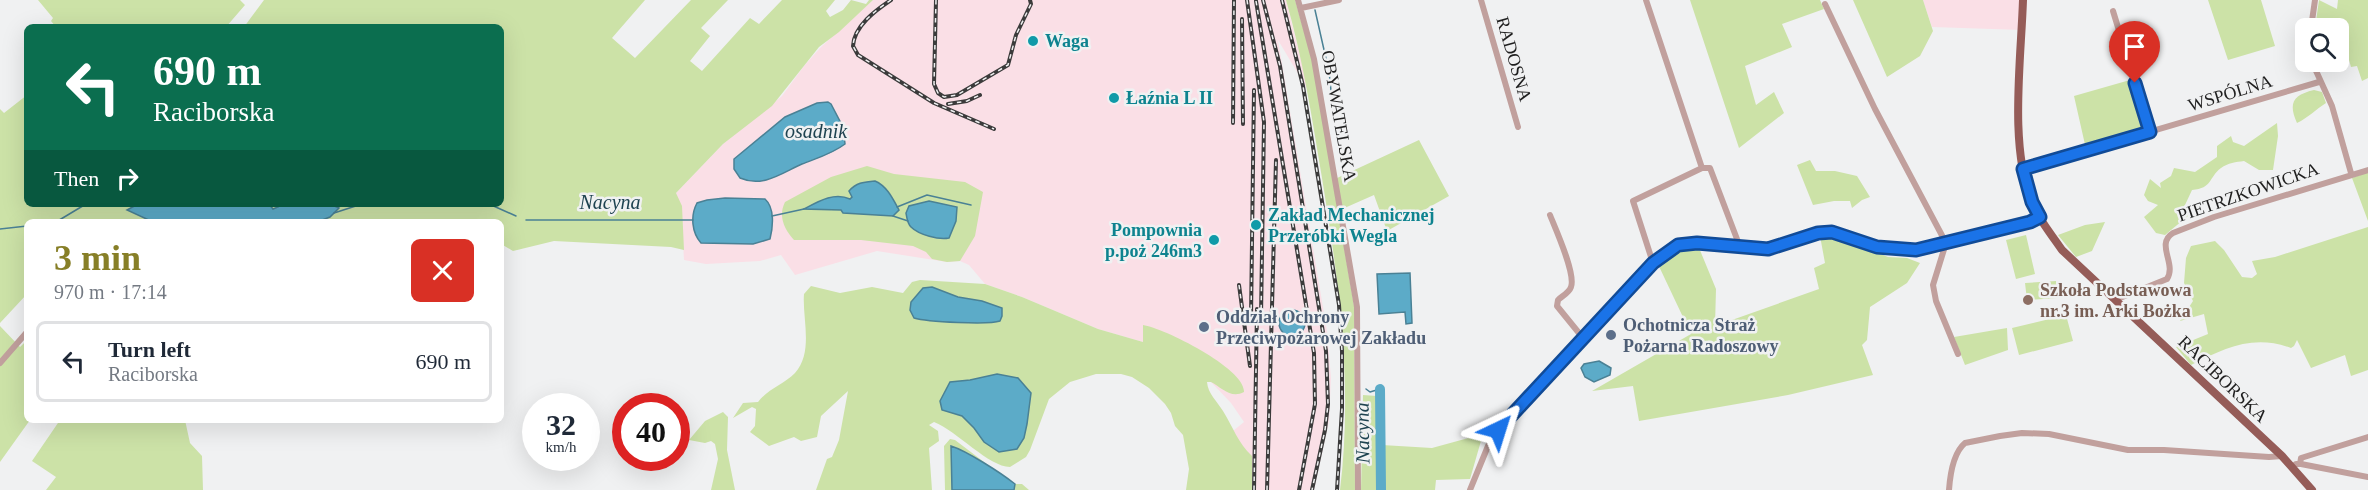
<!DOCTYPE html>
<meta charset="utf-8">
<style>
:root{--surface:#fff;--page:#f6f6f7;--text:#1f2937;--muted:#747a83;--line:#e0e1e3;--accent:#877f27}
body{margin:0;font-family:"Times New Roman",serif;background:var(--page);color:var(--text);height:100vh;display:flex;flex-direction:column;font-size:22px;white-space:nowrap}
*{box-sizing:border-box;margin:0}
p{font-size:20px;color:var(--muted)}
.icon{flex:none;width:33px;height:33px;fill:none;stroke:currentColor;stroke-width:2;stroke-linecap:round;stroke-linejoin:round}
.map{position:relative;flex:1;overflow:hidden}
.panel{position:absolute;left:24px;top:219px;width:480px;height:204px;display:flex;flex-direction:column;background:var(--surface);border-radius:9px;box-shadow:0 6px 24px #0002}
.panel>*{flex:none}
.guide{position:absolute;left:24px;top:24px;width:480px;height:183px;border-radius:9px;box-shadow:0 6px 24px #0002;background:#0b6e4f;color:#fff;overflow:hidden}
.tools{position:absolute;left:2295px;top:18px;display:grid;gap:12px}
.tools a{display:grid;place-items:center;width:54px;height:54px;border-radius:9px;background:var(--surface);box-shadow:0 6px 24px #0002;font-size:30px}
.speed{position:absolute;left:522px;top:393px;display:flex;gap:12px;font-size:30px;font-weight:700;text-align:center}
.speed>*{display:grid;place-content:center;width:78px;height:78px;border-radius:50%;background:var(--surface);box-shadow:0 6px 24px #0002;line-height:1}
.speed small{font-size:15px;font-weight:400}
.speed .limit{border:9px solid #d22;background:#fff;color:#111}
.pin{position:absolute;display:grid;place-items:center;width:51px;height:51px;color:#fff;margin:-62px -26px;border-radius:50% 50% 50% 0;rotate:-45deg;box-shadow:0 0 6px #0007}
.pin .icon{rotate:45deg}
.me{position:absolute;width:66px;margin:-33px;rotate:41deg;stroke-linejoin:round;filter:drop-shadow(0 0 4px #0008)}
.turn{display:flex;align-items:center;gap:21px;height:126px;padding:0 30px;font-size:27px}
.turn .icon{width:78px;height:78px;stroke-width:2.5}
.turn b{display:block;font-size:42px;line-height:51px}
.then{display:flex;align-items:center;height:57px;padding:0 30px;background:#0003;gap:12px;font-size:22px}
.round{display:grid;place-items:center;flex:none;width:63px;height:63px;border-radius:9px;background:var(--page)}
.summary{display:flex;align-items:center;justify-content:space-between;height:102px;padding:0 30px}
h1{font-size:36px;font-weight:700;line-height:45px;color:var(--accent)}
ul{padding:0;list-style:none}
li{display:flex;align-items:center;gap:18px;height:81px;margin:0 12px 9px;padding:0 18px;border:3px solid var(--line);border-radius:9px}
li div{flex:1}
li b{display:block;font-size:22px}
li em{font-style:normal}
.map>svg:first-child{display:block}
.industrial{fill:#fadfe6}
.green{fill:#cce2a7}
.water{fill:#5cabc8;stroke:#4a8195;stroke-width:1.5}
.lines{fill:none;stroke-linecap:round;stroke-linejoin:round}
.stream{stroke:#4a8195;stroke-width:1.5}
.river{stroke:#5cabc8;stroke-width:10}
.minor{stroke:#c1a09d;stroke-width:6}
.major{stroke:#955c58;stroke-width:8}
.rail-casing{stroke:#3b3b3b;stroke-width:4}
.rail{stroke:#f0f1f2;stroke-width:1.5;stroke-dasharray:4.5;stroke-linecap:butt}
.route-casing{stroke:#114b97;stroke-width:15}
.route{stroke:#1a73e8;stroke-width:10}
.culture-dot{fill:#0f9aa8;stroke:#f0f1f2;stroke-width:2}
.education-dot{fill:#8d6e63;stroke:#f0f1f2;stroke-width:2}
.service-dot{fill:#5c6f8a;stroke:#f0f1f2;stroke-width:2}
.labels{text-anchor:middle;stroke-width:5;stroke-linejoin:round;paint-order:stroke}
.culture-label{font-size:18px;font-weight:bold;fill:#0d838f;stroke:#f0f1f2;text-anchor:start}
.street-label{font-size:18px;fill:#1f1f1f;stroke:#f0f1f2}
.education-label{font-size:18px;font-weight:bold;fill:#785e54;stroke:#f0f1f2;text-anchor:start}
.service-label{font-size:18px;font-weight:bold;fill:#4e5e75;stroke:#f0f1f2;text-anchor:start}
.water-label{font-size:20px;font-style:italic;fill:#1e4350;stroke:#f0f1f2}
</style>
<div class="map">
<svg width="2368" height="490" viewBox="0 0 2368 490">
<rect width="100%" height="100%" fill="#f0f1f2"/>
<!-- industrial -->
<path class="industrial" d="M873,0H1286L1309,92L1278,40L1327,331L1331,378L1329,421L1314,490H1219L1238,440L1233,431L1244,422L1231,403L1211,382L1153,345L1098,329L1022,297L985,284L969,265L960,261L947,262L877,251L795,275L781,255L760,261L706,264L684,260L682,224L676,193L723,144L782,96L804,66L821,47Z
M1923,0H2023L2022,30L1932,27Z"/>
<!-- green -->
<path class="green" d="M38,0H240L245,5L226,27H56L51,21L53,18Z
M264,0H645L612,38L635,58L691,0H728L701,28L710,36L690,61L702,71L750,18L759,24L782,0H835L826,11L830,17L843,10L851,0L866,4L869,0H873L839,32L819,47L772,106L723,144L676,193L682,206L684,250L671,247L554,241L513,251L501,244V222H27V294L0,323V109L4,113L27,95V204H501V27H244Z
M1286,0H1295L1313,63L1354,306L1355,490H1340C1353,385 1339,282 1322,178C1312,118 1303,59 1286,0Z
M1690,0H1820L1824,9L1782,24L1792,47L1745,66L1756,105L1774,92L1784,113L1739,148Z
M1853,0H1923L1933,31L1920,56L1887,77Z
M2208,0H2261L2275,46L2228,60Z
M2319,0L2337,9L2338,0H2368V78L2362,81L2357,66L2351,67L2347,53L2339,55L2338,28H2315Z
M2130,80L2144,129L2141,133L2086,149L2074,96Z
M2314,90L2322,92L2326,103C2316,109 2308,118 2297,123C2288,103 2293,95 2314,90Z
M2277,123L2278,136L2273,170H2259L2244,161C2236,162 2228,163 2221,168C2208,178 2213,188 2192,190L2185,205L2188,216L2165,235L2156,233L2144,217L2158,205L2148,201L2144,195L2150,179L2161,188L2160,183L2171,176L2174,168L2195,172L2217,157V146L2231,136L2233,142L2244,146Z
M1419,140L1449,196L1387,231L1374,195L1340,210L1335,179Z
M1810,160L1816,171H1835L1857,176L1870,197L1862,200L1852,208L1850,201H1834L1813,205L1797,165Z
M867,166L894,174L965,182L983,192L975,236L960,261L947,262L932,259L926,252L913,246L861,240H794C784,229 778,216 785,202L831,177Z
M2368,172V221L2352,178Z
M2105,222L2092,251L2076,257L2058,235L2085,225Z
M2368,227V370L2351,376L2345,355L2311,368L2297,340L2294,346L2291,348C2253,334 2225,348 2191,365L2176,347L2208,334L2204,314L2180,321L2193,301L2184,283L2186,258L2191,246L2215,241L2224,250L2242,277L2252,278L2257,274L2252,261L2275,257Z
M2026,235L2035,274L2016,279L2006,240Z
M1820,236L1838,237L1888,257L1907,258L1920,263L1907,283L1870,307L1867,340L1862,345L1873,375L1788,395L1639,421L1633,386L1592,391L1691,334L1656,260L1672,248L1697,243L1716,289L1715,326L1819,289L1814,268L1825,263Z
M920,280L985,284L1022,297L1098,329L1143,342V325C1164,328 1246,369 1244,392C1231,399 1222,388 1211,382H1207C1208,394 1217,401 1223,411C1233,427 1238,443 1252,456V490H1186L1189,469L1183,435L1175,426L1171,413L1165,404L1149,388L1132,377L1121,374H1096L1070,382L1049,399L1030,450L1026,457L1010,467C989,467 957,431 934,422L929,425L938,431L939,441L929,448L932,490H816L827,459L832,457L839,440L848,391L821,416L817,437L801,441L794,437L769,446L750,432L755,426L756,409L752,407L733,418L743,403L758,402C768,389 784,384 795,373C814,352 802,318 804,294L811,286L840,293L872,287L903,293L912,282Z
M2056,281L2058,298L2027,300L2025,283Z
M2066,315L2073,341L2019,355L2012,328Z
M0,326L20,347L27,340V420H30L0,462Z
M2007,328L2008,350L1965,365L1954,337Z
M1363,395L1377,396L1378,490H1361Z
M723,412L728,417L727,450L735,490H711L718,459L715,444L711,441L705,443L689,440L705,421Z
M60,420H185L190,443L202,456L203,490H46L56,477L32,461Z
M1483,434L1470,479L1436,480L1435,490H1382V445L1432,448Z
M950,439L955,440L984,462L980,463L1015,484H1022L1029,490H945L944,446Z"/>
<!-- water -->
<path class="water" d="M828,102L831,104L843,127L845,144C832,154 817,158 802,164C782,173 763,188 740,178L734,169V159L785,117L817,103Z
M875,181C887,186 893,199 899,210L893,216L843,213L841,210L804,209C819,201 834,192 850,199L852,197L849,191C857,182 865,182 875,181Z
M725,198L765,199C775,208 773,227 770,239L753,244L701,243C692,233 690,216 697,203L707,200Z
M929,201L957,207L956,221L949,238C939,240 919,235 911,227C907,223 907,218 906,213L909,206Z
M138,204H224L226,206L233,204H269L273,209L278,207L276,204H330L339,208L330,217L317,222H153L127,210Z
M1410,273L1412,323L1406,324L1405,312L1379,314L1377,274Z
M932,287L958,297L982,301L1002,308V316L1000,321C989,325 927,322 914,318L910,310L911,302L923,288Z
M1279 323a13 13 0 1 1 26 0a13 13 0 1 1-26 0Z
M1599,361L1611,368L1610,375L1594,382L1585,377L1581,368L1584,364Z
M997,374L1018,378L1031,393L1027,424L1024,438L1017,449L999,452L984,442L974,428L962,416L942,410L940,401L950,382L970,380Z
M951,446C967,451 1001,473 1015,484L1014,490H952Z"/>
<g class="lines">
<!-- stream -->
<path class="stream" d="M1315,10L1329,72L1333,109
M489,204L516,216
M897,207L927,195L971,205
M334,213L362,204
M772,216L804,209
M893,216L908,221
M526,220H693
M56,222L86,204
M0,229L27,226
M1366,389L1370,392L1380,389"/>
<!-- river -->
<path class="river" d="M1380,389L1381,490"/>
<!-- minor -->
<path class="minor" d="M1298,0L1314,59L1357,307L1358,490
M1481,0L1518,127
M1646,0L1702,168H1710L1740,247
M1825,4L1875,109L1946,243L1933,285L1936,301L1958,354
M1301,8L1339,0
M2113,11L2150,132
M2311,28L2315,0
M2312,62L2332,106L2351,173
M2023,169L2319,82
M1550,215C1556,230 1576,274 1571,287C1569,293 1562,296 1558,300L1557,306L1583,338
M1653,263L1633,201L1702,168
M2115,300L2167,279C2177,264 2155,244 2173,233L2214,217L2368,170
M0,363L27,332
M2300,464L2301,458L2368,437
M2292,467L2296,464H2301L2368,477
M1470,490L1488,446L1504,423L1653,263L1678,245L1697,243L1768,249L1818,233L1829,232L1840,233L1877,247L1915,250L2030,222L2040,217
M1949,490C1950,476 1953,453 1965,443L2000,436L2022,433L2049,434L2128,450H2164L2269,457L2282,456"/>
<!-- major -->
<path class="major" d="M2023,0C2021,61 2009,146 2032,203C2039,220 2052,235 2062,250L2282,456L2312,490"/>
<defs>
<path id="rail" d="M891,0C876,10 854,26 853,46L858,55L934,103L994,129
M936,0L934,84L938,93L944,97L957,95L1008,65L1016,35L1031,4L1030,0
M1247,0L1264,122L1261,317
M1263,0L1280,66L1326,351L1328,404L1325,430L1312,490
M1282,0L1303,86L1339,305L1342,351V409L1337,490
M1256,1L1314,353L1315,404L1299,490
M1242,19L1243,124
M948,104L967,101L980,95
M1233,123L1234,0
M1239,285L1250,366
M1251,318L1254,90
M1254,490L1257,309
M1267,490L1276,160"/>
</defs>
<!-- rail casing -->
<use href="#rail" class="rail-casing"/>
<!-- rail -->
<use href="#rail" class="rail"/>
</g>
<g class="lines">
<defs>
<path id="route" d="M1498,430L1653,263L1678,245L1697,243L1768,249L1818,233L1832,232L1877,247L1916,250L2030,222L2040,217L2032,202L2023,169L2150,132L2135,83"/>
</defs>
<!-- route casing -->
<use href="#route" class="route-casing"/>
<!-- route -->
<use href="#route" class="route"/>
</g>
<!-- markers -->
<g class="culture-dot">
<circle cx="1033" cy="41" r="6"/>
<circle cx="1114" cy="98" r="6"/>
<circle cx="1256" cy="225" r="6"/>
<circle cx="1214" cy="240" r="6"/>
</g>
<circle class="education-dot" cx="2028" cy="300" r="6"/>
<g class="service-dot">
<circle cx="1204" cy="327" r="6"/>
<circle cx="1611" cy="335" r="6"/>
</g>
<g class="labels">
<!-- culture labels -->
<g class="culture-label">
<text x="1045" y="47">Waga</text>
<text x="1126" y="104">Łaźnia L II</text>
<text x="1268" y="221">Zakład Mechanicznej<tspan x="1268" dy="21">Przeróbki Wegla</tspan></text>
<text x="1202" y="236" text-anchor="end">Pompownia<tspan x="1202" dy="21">p.poż 246m3</tspan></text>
</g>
<!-- street labels -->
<g class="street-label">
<text transform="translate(1514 59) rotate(74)" y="6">RADOSNA</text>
<text transform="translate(2230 93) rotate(-17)" y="6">WSPÓLNA</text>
<text transform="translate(1339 116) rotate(80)" y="6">OBYWATELSKA</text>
<text transform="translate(2248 192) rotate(-19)" y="6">PIETRZKOWICKA</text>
<text transform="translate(2223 379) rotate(44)" y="6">RACIBORSKA</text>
</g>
<!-- education labels -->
<g class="education-label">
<text x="2040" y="296">Szkoła Podstawowa<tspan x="2040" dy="21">nr.3 im. Arki Bożka</tspan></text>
</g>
<!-- service labels -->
<g class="service-label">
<text x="1216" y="323">Oddział Ochrony<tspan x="1216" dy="21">Przeciwpożarowej Zakładu</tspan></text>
<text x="1623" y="331">Ochotnicza Straż<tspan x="1623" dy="21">Pożarna Radoszowy</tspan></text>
</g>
<!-- water labels -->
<g class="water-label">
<text x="816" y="138">osadnik</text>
<text x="610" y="209">Nacyna</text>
<text transform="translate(1362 433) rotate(-91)" y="7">Nacyna</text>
</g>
</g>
</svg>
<div class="tools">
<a><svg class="icon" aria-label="search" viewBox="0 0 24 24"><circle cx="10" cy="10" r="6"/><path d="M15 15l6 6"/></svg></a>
</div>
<div class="speed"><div>32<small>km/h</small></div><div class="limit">40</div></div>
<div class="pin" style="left:2135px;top:83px;background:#d93025"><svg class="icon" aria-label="arrive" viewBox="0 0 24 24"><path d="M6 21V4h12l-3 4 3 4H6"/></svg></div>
<svg class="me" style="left:1498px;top:430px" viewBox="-20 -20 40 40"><path d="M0-17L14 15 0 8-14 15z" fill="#1a73e8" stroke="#fff" stroke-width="4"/></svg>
<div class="guide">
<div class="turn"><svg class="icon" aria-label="left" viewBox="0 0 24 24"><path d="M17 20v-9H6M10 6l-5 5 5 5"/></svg><div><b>690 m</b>Raciborska</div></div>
<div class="then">Then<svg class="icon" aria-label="right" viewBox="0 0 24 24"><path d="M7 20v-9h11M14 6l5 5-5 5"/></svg></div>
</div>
<section class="panel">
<div class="summary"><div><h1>3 min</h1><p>970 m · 17:14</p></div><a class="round" style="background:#d93025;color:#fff"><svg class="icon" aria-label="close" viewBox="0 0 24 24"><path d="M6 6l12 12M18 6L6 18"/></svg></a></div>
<ul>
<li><svg class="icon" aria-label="left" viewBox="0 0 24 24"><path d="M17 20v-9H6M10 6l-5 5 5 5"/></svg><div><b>Turn left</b><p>Raciborska</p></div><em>690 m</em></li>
</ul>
</section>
</div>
